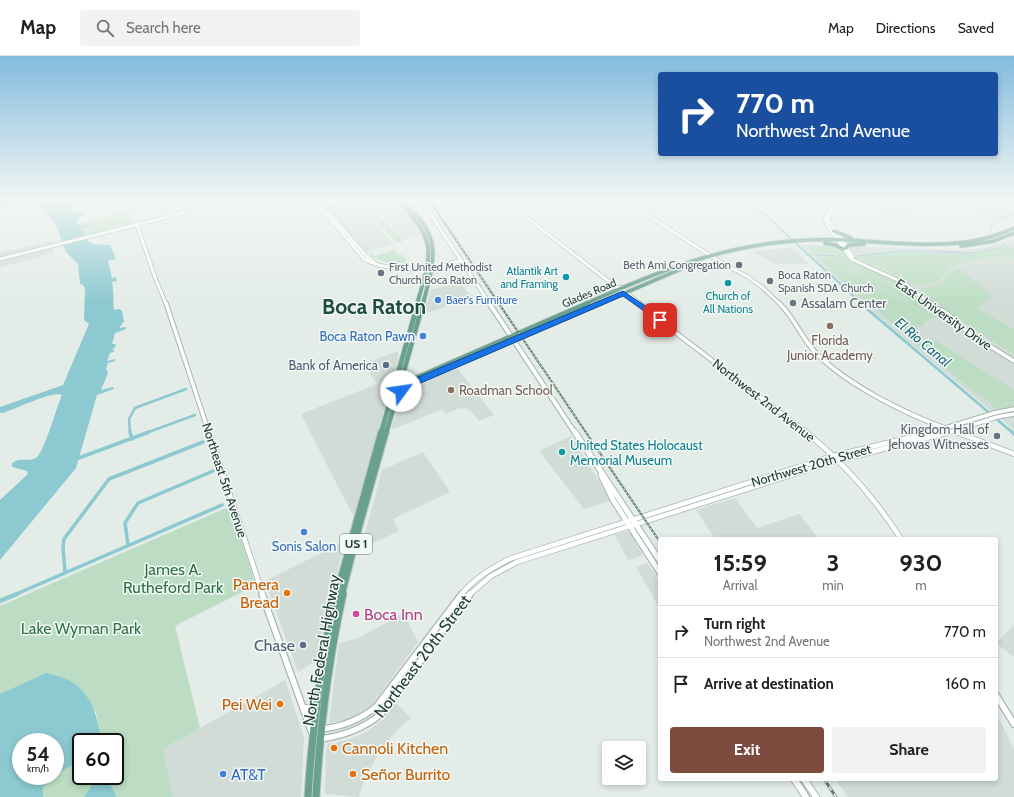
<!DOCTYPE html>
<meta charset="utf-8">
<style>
:root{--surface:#fff;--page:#f2f2f2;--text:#202124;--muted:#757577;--line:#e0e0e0;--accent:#7d4a3e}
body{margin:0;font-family:Cabin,sans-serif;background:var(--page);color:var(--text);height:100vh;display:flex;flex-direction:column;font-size:15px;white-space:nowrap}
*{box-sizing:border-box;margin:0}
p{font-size:13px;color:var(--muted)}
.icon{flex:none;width:22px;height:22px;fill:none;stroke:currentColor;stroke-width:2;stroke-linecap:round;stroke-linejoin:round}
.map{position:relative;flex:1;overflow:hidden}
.side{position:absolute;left:658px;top:481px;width:340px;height:244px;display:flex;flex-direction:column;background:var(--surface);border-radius:4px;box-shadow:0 2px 6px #0003}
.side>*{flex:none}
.hud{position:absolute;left:658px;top:16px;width:340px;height:84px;border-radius:4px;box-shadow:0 2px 6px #0003;background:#1a4fa0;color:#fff;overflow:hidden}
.buttons{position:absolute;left:602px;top:685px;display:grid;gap:8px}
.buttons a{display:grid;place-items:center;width:44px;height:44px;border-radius:4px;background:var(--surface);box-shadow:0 2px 6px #0003;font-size:20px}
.speed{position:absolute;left:12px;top:677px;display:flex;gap:8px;font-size:20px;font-weight:700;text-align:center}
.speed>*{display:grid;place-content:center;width:52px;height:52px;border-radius:50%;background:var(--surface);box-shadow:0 2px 6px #0003;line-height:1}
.speed small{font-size:10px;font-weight:400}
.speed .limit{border:2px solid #111;border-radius:6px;background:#fff;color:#111}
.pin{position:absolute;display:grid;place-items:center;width:34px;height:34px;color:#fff;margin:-17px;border-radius:8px;box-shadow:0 2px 6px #0006}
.me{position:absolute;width:44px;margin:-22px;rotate:59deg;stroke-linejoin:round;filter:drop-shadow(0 0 3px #0008)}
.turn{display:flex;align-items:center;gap:14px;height:84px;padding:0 12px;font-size:18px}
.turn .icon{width:52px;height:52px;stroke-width:2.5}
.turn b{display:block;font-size:28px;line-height:34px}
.eta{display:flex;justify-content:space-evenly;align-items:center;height:68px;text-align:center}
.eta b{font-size:24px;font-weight:700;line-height:28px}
.primary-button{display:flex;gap:8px;margin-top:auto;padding:8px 12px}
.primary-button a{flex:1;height:46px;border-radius:4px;background:var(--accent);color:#fff;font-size:16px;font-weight:700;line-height:46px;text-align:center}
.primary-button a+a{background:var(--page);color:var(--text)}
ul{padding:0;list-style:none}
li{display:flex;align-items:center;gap:12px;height:52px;padding:0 12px;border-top:1px solid var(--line)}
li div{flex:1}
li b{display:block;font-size:15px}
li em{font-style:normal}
header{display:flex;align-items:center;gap:24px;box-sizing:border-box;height:56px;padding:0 20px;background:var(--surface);border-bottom:1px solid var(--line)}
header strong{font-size:19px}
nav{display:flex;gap:22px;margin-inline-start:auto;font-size:14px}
.search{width:280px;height:36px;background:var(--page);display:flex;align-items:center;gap:10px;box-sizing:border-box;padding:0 14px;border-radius:4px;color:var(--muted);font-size:15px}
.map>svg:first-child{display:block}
.built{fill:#d1dcd6}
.green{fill:#bcddc3}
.water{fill:#8cc9d0}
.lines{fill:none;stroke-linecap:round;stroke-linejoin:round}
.stream{stroke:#8cc9d0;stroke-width:1}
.canal-far3{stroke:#8cc9d0;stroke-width:2}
.canal-far2{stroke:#8cc9d0;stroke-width:2.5}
.canal-far1{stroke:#8cc9d0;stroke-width:3.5}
.canal{stroke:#8cc9d0;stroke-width:4.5}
.tertiary-far3-casing{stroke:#a6b4ae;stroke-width:4.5}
.tertiary-far2-casing{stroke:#a6b4ae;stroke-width:5.5}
.tertiary-far1-casing{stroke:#a6b4ae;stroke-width:6}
.tertiary-casing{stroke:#a6b4ae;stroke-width:8}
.secondary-far3-casing{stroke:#a1b8af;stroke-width:4.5}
.secondary-far2-casing{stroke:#a1b8af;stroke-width:6}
.secondary-far1-casing{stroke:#a1b8af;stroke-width:7}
.secondary-casing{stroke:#a1b8af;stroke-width:8}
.primary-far3-casing{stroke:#c1c9c6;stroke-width:5}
.primary-far2-casing{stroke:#c1c9c6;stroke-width:6}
.primary-far1-casing{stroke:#c1c9c6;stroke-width:8}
.primary-casing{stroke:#c1c9c6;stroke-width:9}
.tertiary-far3{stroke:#fff;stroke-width:3}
.tertiary-far2{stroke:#fff;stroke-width:3.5}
.tertiary-far1{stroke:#fff;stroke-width:4.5}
.tertiary{stroke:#fff;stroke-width:5.5}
.secondary-far3{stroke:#fff;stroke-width:3}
.secondary-far2{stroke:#fff;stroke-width:4}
.secondary-far1{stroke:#fff;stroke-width:5}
.secondary{stroke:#fff;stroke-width:6}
.primary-far3{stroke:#68a190;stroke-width:3.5}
.primary-far2{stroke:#68a190;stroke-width:4.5}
.primary-far1{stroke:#68a190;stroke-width:5.5}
.primary{stroke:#68a190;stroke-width:7}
.rail-far1-casing{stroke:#5d7970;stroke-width:2}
.rail-casing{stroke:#5d7970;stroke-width:3}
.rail-far1{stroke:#f3f9f6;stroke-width:1;stroke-dasharray:2;stroke-linecap:butt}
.rail{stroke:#f3f9f6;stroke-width:1.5;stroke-dasharray:4.5;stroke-linecap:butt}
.route{fill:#1a73e8;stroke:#114b97}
.worship-dot{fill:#6b7280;stroke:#f3f9f6;stroke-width:1.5}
.culture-dot{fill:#0f9aa8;stroke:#f3f9f6;stroke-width:1.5}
.shop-dot{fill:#3f7fe0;stroke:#f3f9f6;stroke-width:1.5}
.education-dot{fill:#8d6e63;stroke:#f3f9f6;stroke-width:1.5}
.service-dot{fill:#5c6f8a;stroke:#f3f9f6;stroke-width:1.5}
.food-dot{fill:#e8710a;stroke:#f3f9f6;stroke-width:1.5}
.hotel-dot{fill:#d1479c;stroke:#f3f9f6;stroke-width:1.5}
.labels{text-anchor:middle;stroke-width:3;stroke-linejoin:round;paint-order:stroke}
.far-worship-label{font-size:11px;fill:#5b616d;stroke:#f3f9f6;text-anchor:start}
.far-culture-label{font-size:11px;fill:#0d838f;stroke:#f3f9f6;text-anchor:end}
.far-street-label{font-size:11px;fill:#233d35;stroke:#f3f9f6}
.far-shop-label{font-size:11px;fill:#366cbe;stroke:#f3f9f6;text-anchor:start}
.shield{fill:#f3f9f6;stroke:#61756f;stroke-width:1}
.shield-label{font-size:12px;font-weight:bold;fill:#233d35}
.worship-label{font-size:13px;fill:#5b616d;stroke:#f3f9f6;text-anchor:start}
.street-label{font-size:13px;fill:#233d35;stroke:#f3f9f6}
.shop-label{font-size:13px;fill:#366cbe;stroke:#f3f9f6;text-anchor:end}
.education-label{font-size:13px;fill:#785e54;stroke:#f3f9f6}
.service-label{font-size:13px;fill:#4e5e75;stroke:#f3f9f6;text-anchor:end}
.culture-label{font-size:13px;fill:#0d838f;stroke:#f3f9f6;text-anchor:start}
.water-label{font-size:14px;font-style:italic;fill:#1e6d78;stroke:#f3f9f6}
.near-park-label{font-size:16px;fill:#2d7345;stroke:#f3f9f6}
.near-food-label{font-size:16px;fill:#c56008;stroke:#f3f9f6;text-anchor:end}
.near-hotel-label{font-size:16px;fill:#b23c85;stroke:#f3f9f6;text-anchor:start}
.near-service-label{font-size:16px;fill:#4e5e75;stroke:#f3f9f6;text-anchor:end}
.near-street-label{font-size:16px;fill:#233d35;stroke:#f3f9f6}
.near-shop-label{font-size:16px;fill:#366cbe;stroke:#f3f9f6;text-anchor:start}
.town-label{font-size:21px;font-weight:bold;fill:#1f4f41;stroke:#f3f9f6}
</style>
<header>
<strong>Map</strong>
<div class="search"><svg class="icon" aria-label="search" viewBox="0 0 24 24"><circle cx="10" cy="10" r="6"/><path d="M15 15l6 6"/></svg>Search here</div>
<nav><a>Map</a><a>Directions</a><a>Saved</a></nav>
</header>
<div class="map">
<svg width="1014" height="741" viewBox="0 0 1014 741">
<rect width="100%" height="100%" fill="#e3ece7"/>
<!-- built -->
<path class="built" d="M345,144H354L394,188L364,196L325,150Z
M393,144L420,172L422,178L405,184L369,145Z
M860,144H890L913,155L897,161Z
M952,144H994L1014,153V159L998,165Z
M1014,183V374L841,229L801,189L964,194L983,192Z
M53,184L54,197L0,211V197Z
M792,191L809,208H777L752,196Z
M458,225L472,241L430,256H424L431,234Z
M398,295V304L354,462L301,358L377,328L364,308Z
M457,312L494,359L479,365L471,355L465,352L457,353L446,358L442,353L391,374L402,337L408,332Z
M571,380L596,420L610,445L584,453L539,395Z
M423,396L450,436L393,463L399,475L361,493L382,414Z
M735,442L757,472L799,458L819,483H715L696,454Z
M625,476H630L643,499L628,504L615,479Z
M345,485L324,567L316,605L298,616L265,525Z
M647,507L660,526V553L636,511Z
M403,557L418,586L373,648L350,663L329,667L339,587L359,582Z
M1014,569V601L996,587Z
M285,624L304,681L301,741H173L163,693Z
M396,647L411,662L397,674L381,693L365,722L359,741L325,738L326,693L328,688L348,684L368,675L383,663Z
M996,657L1014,693V741H848L835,723H996Z"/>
<!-- green -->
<path class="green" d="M365,144L403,184L402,186H396L357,145Z
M129,155L132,169L84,181L85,179L82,172L90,170V169L78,171L77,168Z
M1002,187H1005L1014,192V202C993,201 970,201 951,212C945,215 943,220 938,224C934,229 920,229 914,229L893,217L856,201C904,189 955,206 1002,192L1004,190Z
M808,189L832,190L841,192L847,201L853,206L877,215L902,228L912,235L848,209L838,199L849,212L858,219L929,260L939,261L925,265L923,270L913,272L911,274L925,287L936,285L1014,334V346L998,348L1014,347V351L998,354L991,349V347L977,338L942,309L839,222L816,200L837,201V198L824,196L814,197L807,190Z
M394,194L398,199H403L407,204L406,207C392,206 379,208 369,198L372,197L375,200Z
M849,210L912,236L942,260H930L858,218Z
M957,212L961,214L990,237L991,242L978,250V253L1014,273V298L971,272L919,233L941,228L948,218Z
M231,450L256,529L175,570L200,672L163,693L173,741H117L116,738L96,723L84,741H42L43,731L52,721L80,704H81V720H115V686H102L96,656L46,617L0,638V550Z"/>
<!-- water -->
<path class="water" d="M68,144L78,145L79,147L72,153L73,155L83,156V158L76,164L78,170L90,169V170L82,172L86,184L93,188L110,189L116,203L108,205L112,222L116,221L117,225L112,226C114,235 113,244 114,254L119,253L122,255L124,265L119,272L126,271V273L115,277L112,288H115L116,290L111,295L114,294V296L110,297L107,305L115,303V305L108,307L106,313L108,317L101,334L113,331L114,333L97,339L76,412L0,504V444L28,418L27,415L12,411V407C20,401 27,406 36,402C44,397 57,350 62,339C53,334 14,354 2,357H0V351L63,329L89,268L84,264L85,233L83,229L80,228L78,208L66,196L56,169L41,152H37L40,151L38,147L28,146L0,152V145Z
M46,617C54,619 63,621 70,625C93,638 97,662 102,686H81V704L55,719V686H21V720H54L43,731V741H0V638Z
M96,723L108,725L117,741H84Z"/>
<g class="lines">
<!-- stream -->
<path class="stream" d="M991,176L990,170L1014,159
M806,199H811
M817,199L836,200
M858,200L903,195L974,197L1001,192L1003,190L1002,188"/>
<!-- canal-far3 -->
<path class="canal-far3" d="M749,144L862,248"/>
<!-- canal-far2 -->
<path class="canal-far2" d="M860,247L1013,377
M130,377L129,363L135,352L186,333
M146,377L195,359"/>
<!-- canal-far1 -->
<path class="canal-far1" d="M130,376L132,383
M1012,376L1014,378
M76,403L149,376
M128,489L125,467L138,447L213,415
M65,516L63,491L64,483L109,423L203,386
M14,539L222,449"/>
<!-- canal -->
<path class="canal" d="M0,545L17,538"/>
<defs>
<path id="tertiary-far3" d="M504,144L638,248
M624,144L717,204L748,221L763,232L780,248
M841,144L830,152L825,163L829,172L851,203L904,227L931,248
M847,144L832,154L828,164L853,201
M997,144L1014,151
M319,150L341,144
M137,169L156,224L166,248
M620,231L640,248"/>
<path id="tertiary-far2" d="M166,247L209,377
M637,247L807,377
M639,247L644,251
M779,247C794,261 801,281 815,296C847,329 904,357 947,373
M930,247L969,277L1014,305
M942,254L957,265
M953,375L958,377
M929,377L994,357L1014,353
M947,377L997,361L1014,358"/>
<path id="tertiary-far1" d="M209,376L263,539
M806,376C844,407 875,442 901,483
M956,376L1014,398
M461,539C474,522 491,513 509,503L833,400L933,376
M469,539L491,520L517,506L832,406L950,376"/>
<path id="tertiary" d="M262,538L312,677
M996,639L1014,668
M303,651L310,653L316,650
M321,673C343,671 360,664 377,650L462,538
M320,683C343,680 363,673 381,658L470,538"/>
<path id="secondary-far3" d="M314,144L364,203C382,214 420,215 440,210C447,209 454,206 461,204
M421,144L490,248
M328,156L367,201L374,206
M0,203L235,144"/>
<path id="secondary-far2" d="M489,247L575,377"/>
<path id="secondary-far1" d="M575,376L660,505
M601,419L613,444L660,517"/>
<path id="secondary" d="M794,723L806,741
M804,723L816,741"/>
<path id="primary-far3" d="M397,144C438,185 432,196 417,248
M408,151C444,182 433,208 423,248
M834,175L851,182
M825,187L835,189L843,193
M961,190L994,185L1014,177
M846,192L849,189L864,188
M585,248C652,218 719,190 793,185C816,183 839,183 862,185C914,188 966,195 1014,172
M599,248L695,207"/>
<path id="primary-far2" d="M400,329L423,247
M398,336L393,332L588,247
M397,339L414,327L601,247
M381,377L418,247
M386,377L398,337"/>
<path id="primary-far1" d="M336,539L381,376
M342,539L359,472L386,376"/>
<path id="primary" d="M308,741C312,673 321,605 336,538
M316,741C320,672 328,605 343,538"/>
</defs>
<!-- tertiary-far3 casing -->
<use href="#tertiary-far3" class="tertiary-far3-casing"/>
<!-- tertiary-far2 casing -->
<use href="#tertiary-far2" class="tertiary-far2-casing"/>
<!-- tertiary-far1 casing -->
<use href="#tertiary-far1" class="tertiary-far1-casing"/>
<!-- tertiary casing -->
<use href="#tertiary" class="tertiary-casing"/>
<!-- secondary-far3 casing -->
<use href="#secondary-far3" class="secondary-far3-casing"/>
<!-- secondary-far2 casing -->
<use href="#secondary-far2" class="secondary-far2-casing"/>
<!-- secondary-far1 casing -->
<use href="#secondary-far1" class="secondary-far1-casing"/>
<!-- secondary casing -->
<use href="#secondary" class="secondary-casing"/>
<!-- primary-far3 casing -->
<use href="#primary-far3" class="primary-far3-casing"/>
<!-- primary-far2 casing -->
<use href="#primary-far2" class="primary-far2-casing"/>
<!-- primary-far1 casing -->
<use href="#primary-far1" class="primary-far1-casing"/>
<!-- primary casing -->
<use href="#primary" class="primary-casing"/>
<!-- tertiary-far3 -->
<use href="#tertiary-far3" class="tertiary-far3"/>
<!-- tertiary-far2 -->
<use href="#tertiary-far2" class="tertiary-far2"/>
<!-- tertiary-far1 -->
<use href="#tertiary-far1" class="tertiary-far1"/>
<!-- tertiary -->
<use href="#tertiary" class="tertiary"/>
<!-- secondary-far3 -->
<use href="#secondary-far3" class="secondary-far3"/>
<!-- secondary-far2 -->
<use href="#secondary-far2" class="secondary-far2"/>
<!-- secondary-far1 -->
<use href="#secondary-far1" class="secondary-far1"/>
<!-- secondary -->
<use href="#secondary" class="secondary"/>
<!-- primary-far3 -->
<use href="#primary-far3" class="primary-far3"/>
<!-- primary-far2 -->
<use href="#primary-far2" class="primary-far2"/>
<!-- primary-far1 -->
<use href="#primary-far1" class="primary-far1"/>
<!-- primary -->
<use href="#primary" class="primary"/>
<defs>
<path id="rail-far1" d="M429,144L660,486"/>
<path id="rail" d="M824,723L836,741"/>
</defs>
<!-- rail-far1 casing -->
<use href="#rail-far1" class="rail-far1-casing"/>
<!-- rail casing -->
<use href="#rail" class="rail-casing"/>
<!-- rail-far1 -->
<use href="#rail-far1" class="rail-far1"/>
<!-- rail -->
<use href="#rail" class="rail"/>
</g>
<!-- sky -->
<linearGradient id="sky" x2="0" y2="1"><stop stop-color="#83bcde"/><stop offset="0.58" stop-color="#f2f6f4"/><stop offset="1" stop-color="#f2f6f4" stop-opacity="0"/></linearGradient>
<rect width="1014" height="248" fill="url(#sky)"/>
<!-- route -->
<path class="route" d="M623,235L663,262V265H658L623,240L416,329L404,337H398L397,335L411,324Z"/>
<!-- markers -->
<g class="worship-dot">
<circle cx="739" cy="209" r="4"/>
<circle cx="381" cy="217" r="4"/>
<circle cx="770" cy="225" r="4"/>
<circle cx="793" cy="247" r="4"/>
<circle cx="997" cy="380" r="4"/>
</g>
<g class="culture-dot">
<circle cx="566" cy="221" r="4"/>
<circle cx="728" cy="227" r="4"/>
<circle cx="562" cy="396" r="4"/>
</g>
<g class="shop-dot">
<circle cx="438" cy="244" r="4"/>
<circle cx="423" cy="280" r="4"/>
<circle cx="304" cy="476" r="4"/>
<circle cx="223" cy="718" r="4"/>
</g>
<g class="education-dot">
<circle cx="830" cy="270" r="4"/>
<circle cx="451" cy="334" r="4"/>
</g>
<g class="service-dot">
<circle cx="386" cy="309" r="4"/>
<circle cx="303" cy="589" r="4"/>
</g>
<g class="food-dot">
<circle cx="287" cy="537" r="4"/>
<circle cx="280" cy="648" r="4"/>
<circle cx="334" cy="692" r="4"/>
<circle cx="353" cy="718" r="4"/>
</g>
<circle class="hotel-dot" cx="356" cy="558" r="4"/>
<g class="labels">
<!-- far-worship labels -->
<g class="far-worship-label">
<text x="731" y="213" text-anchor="end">Beth Ami Congregation</text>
<text x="389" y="215">First United Methodist<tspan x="389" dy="13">Church Boca Raton</tspan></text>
<text x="778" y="223">Boca Raton<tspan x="778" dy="13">Spanish SDA Church</tspan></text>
</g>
<!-- far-culture labels -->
<g class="far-culture-label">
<text x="558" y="219">Atlantik Art<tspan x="558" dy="13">and Framing</tspan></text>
<text x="728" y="244" text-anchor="middle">Church of<tspan x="728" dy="13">All Nations</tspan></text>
</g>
<!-- far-street labels -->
<g class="far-street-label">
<text transform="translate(589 237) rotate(-23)" y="4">Glades Road</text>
</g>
<!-- far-shop labels -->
<g class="far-shop-label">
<text x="446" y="248">Baer's Furniture</text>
</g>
<!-- shield labels -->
<rect class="shield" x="340" y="478" width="32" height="20" rx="3"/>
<g class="shield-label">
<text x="356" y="492">US 1</text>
</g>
<!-- worship labels -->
<g class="worship-label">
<text x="801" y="252">Assalam Center</text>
<text x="989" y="378" text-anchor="end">Kingdom Hall of<tspan x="989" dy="15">Jehovas Witnesses</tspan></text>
</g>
<!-- street labels -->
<g class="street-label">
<text transform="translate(944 258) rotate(35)" y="5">East University Drive</text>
<text transform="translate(764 344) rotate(38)" y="5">Northwest 2nd Avenue</text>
<text transform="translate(811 409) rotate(-16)" y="5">Northwest 20th Street</text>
<text transform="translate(225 424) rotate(72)" y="5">Northeast 5th Avenue</text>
</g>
<!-- shop labels -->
<g class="shop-label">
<text x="415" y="285">Boca Raton Pawn</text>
<text x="304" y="495" text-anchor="middle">Sonis Salon</text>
</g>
<!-- education labels -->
<g class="education-label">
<text x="830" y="289">Florida<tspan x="830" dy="15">Junior Academy</tspan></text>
<text x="459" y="339" text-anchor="start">Roadman School</text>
</g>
<!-- service labels -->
<g class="service-label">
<text x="378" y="314">Bank of America</text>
</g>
<!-- culture labels -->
<g class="culture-label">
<text x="570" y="394">United States Holocaust<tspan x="570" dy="15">Memorial Museum</tspan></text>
</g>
<!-- water labels -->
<g class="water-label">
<text transform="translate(923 286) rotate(40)" y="5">El Rio Canal</text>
</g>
<!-- near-park labels -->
<g class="near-park-label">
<text x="173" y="519">James A.<tspan x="173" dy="18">Rutheford Park</tspan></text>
<text x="81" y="578">Lake Wyman Park</text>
</g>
<!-- near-food labels -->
<g class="near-food-label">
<text x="279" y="534">Panera<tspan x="279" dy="18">Bread</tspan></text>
<text x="272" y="654">Pei Wei</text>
<text x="342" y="698" text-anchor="start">Cannoli Kitchen</text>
<text x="361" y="724" text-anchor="start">Señor Burrito</text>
</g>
<!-- near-hotel labels -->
<g class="near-hotel-label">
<text x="364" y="564">Boca Inn</text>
</g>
<!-- near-service labels -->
<g class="near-service-label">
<text x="295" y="595">Chase</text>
</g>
<!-- near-street labels -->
<g class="near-street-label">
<text transform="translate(321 594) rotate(-80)" y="6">North Federal Highway</text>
<text transform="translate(422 600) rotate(-53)" y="6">Northeast 20th Street</text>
</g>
<!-- near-shop labels -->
<g class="near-shop-label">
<text x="231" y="724">AT&amp;T</text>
</g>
<!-- town labels -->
<g class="town-label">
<text x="374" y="258">Boca Raton</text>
</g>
</g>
</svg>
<div class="buttons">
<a><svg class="icon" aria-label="layers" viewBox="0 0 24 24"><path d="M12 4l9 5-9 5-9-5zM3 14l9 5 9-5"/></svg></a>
</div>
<div class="speed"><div>54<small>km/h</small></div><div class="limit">60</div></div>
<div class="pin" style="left:660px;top:264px;background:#d93025"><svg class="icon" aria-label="arrive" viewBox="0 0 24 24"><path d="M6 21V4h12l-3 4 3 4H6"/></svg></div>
<svg class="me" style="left:401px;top:335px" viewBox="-20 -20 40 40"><circle r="19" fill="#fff"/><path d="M0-13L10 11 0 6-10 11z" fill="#1a73e8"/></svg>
<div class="hud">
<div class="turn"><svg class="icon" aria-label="right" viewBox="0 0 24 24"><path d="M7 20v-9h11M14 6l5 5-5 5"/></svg><div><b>770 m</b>Northwest 2nd Avenue</div></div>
</div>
<section class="side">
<div class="eta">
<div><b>15:59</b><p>Arrival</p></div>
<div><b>3</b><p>min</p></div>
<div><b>930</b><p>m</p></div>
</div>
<ul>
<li><svg class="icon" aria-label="right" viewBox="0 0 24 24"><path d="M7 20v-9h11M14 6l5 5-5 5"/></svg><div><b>Turn right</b><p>Northwest 2nd Avenue</p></div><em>770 m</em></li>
<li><svg class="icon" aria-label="arrive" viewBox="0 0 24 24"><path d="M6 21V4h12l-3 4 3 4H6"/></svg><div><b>Arrive at destination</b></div><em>160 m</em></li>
</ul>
<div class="primary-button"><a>Exit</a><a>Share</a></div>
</section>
</div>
